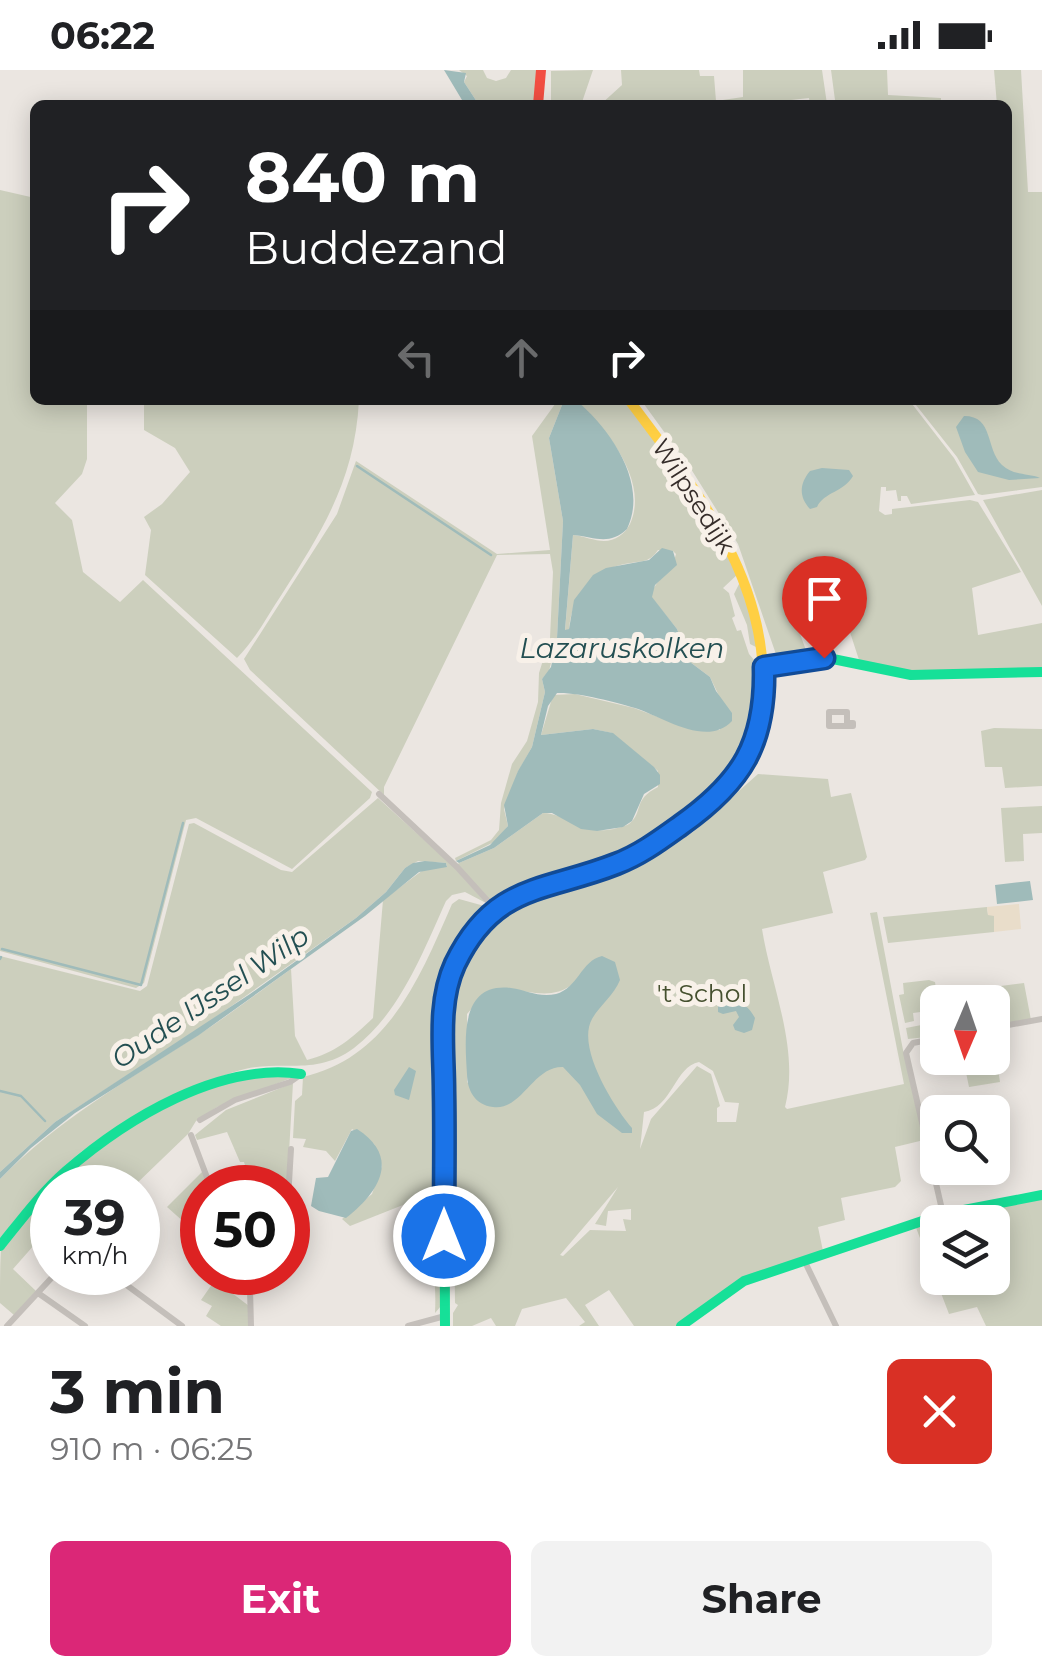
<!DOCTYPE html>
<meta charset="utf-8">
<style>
:root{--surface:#fff;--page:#f2f2f2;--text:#202124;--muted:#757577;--accent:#db2777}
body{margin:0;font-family:Montserrat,sans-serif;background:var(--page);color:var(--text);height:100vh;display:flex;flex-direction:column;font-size:38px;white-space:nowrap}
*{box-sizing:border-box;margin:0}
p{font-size:32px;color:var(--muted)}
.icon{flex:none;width:55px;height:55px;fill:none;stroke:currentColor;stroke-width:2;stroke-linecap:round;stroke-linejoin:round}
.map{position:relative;height:1256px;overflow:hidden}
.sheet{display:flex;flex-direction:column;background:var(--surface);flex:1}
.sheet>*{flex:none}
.hud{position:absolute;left:30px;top:30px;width:982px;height:305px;border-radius:15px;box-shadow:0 5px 25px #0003;background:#202124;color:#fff;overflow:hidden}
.needle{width:65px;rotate:182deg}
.fabs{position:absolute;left:920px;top:915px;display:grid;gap:20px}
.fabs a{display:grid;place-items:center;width:90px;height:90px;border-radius:15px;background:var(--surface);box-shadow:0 5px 25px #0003;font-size:50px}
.speed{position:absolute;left:30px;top:1095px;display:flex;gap:20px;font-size:50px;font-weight:700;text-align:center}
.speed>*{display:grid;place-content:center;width:130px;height:130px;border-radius:50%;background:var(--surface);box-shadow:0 5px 25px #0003;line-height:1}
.speed small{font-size:25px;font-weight:400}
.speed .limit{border:15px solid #d22;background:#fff;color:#111}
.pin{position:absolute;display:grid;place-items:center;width:85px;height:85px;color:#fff;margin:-102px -42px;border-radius:50% 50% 50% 0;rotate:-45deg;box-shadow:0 0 10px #0007}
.pin .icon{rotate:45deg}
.me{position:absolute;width:110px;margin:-55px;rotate:0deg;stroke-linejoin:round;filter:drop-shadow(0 0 8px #0008)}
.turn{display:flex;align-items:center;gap:35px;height:210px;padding:0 50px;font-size:45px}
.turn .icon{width:130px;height:130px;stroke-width:2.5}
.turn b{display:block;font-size:70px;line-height:85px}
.lanes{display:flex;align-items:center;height:95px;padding:0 50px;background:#0003;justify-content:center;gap:50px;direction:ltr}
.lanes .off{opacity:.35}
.round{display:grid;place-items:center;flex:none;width:105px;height:105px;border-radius:15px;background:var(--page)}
.summary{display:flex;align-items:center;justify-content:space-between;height:170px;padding:0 50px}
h1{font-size:60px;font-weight:700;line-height:75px}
.cta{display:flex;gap:20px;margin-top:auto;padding:20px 50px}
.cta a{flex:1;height:115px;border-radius:15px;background:var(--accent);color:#fff;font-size:40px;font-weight:700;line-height:115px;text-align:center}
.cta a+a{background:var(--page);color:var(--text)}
.status{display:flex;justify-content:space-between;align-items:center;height:70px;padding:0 50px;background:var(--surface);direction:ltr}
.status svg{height:28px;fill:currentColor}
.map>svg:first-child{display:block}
.green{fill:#cccfbd;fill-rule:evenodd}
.sand{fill:#e9ddca}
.water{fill:#9fbbba}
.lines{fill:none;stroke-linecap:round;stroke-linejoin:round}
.stream{stroke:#9fbbba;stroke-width:2.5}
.street{stroke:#c4bfba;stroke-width:6}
.fast{stroke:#16e098;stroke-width:10}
.slow{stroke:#ffcf43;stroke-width:10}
.jam{stroke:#f24e42;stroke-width:10}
.route-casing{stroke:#114b97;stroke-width:25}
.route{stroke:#1a73e8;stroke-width:18}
.labels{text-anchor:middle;stroke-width:10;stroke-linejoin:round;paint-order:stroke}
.street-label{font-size:25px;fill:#352c29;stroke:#f8f1e9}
.park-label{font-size:25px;fill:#45502f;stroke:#f8f1e9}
.water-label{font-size:28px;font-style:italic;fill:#234f52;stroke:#f8f1e9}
</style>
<div class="status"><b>06:22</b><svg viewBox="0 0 49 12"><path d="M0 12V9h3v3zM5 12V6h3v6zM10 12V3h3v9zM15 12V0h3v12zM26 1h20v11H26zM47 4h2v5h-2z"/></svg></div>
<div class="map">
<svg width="1042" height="1256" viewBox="0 0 1042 1256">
<rect width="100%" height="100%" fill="#ebe6e1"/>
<!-- green -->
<path class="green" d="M459,0H483L487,8L496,11L506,8L511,0H538L535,35H479L464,12L467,6Z
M593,0L581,35H551V1Z
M621,0H699L700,6H714L716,31L743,27V0H822L827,34L810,35L809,28L782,31V35H600L622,15Z
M831,0H887L888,25L941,28V35L835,30Z
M994,0H1021L1028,122H1042V417L982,425L978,424L957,387L912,330H1008V35H997Z
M0,120L35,128V330H87V389L82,404L55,433L72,450L83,502L120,532L143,510L372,722L370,728L292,799L196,748L186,750L144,913L136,918L0,881Z
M144,330H359C355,409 323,460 282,524C268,545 255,570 237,588L145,505L151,460L144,447L162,434L190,402L175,378L144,360Z
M558,330H564L549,368L563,451L557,568L549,601L542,609L545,622L532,677L518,702L504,739L508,756L496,771L456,791L455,788L491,770L499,760L501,733L512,694L527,671L538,632L539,603L550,568L553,502L550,484L497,485L384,717V725L250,600L244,589L337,444L356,391L497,484L550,480L532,366Z
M576,330H625C667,386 707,441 739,503L723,518L729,523L735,546L732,548L737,561L741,560L749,584L761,598C762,673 738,709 679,752C656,769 634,784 607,793C580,802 552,806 526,815C513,819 503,828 492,832L457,795L459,793L494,778L543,743C570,744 578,766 614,759C617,758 626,756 629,754C644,742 632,730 658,717V701L612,663L593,659L541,665L553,625L575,624L634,638L688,658L720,660V628L710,607L690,592L677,559L651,527C654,508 670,508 676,484L673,481L658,480C650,492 643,491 630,493C592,499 573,522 569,559L565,561L573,465C583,466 595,471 604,471C615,471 625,464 630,454C650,410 605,358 576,330Z
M641,330H909L954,388L975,425L911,434L907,426H901V431H898L896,420L886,421V417H881L879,441L885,445L892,444V439L970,430L978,432L1021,502L972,518L978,565L1042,553V600L926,604L860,593L833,510L798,526L805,546L795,550L807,583L779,593L738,474L691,399Z
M1042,420V536L983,430Z
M739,514L744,516L759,575L756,577L750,574L747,555L734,524Z
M994,658L1042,659V716L1005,718L1002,697H985L981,661Z
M758,704L828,709L831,727L851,723L867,787L865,790L823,802L833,843L762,859C771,916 800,979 785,1037L787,1039L904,1014L870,843L877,842L903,980L924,1070L895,1077L901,1111L895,1117L841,1128L845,1150L818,1157L823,1181L754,1205L678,1256H634L609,1220L585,1235L599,1256H579L585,1252L566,1228L522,1239L515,1256H496L491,1248L472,1256H453V1243L458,1235L455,1233L452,1002L455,929L460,904L472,880L493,853L530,828L638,796L693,762ZM573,914L467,1013V944L486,922C516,911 544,936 573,914ZM699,992L713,1001L725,1032L739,1033L736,1052H717V1038L720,1036L711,1004L697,996L651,1049L640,1079L644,1042C672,1038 675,996 699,992ZM618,1117L595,1154L606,1156L608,1141L631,1139V1150L623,1149L626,1161L590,1160L563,1186L560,1185Z
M378,728L455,798L486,833L465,822L452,825L446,831C423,882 400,943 354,978C316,1006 286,990 245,999C205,1008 109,1060 76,1086C47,1109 24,1143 0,1171V1109C58,1050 126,1011 195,967C228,946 259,922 291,899L295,966L307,990C335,983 352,968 373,948L383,830L423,800L447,796L446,793L418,791L405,798L386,822L356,848L206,954L55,1052L0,1102V886L140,921L147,916L189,754L194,753L281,800L292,802Z
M1042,736V763L1023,764L1024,791L1005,792L1001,738Z
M459,829L488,837L444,917L440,939L441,1236L435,1243C437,1203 430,1166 408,1133L350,1156L342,1149L372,1124L382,1096L374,1074L352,1059L335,1091L326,1081L303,1077L306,1069L293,1068L295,1031L302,1025L303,1007C389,987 420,907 452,834Z
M987,837L988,845H994V862L888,873L883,847Z
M929,910L935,912L937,925L927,926L928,941L913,943L914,951L905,953L899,925L904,924L903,913Z
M1024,913L1031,950L993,957L992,932H963L962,921Z
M937,952V966L908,969L906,958Z
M993,966L1000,1012L969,1017L963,988H992Z
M270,1001L294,1007L217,1037L196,1051L188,1064L133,1117H110L100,1108L89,1117L52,1118V1159L50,1157L13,1199L36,1221L14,1245L0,1233C0,1219 0,1193 1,1180C6,1170 18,1159 26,1150C84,1076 178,1019 270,1001Z
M293,1013L287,1117H252L244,1092H240L227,1062L197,1070L195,1065L226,1040Z
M937,1057L938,1098H983V1101L937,1109L926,1059Z
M203,1101L208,1117L202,1118V1151L194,1161L167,1137Z
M1042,1127V1256H986L977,1237L949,1244L915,1155ZM938,1152H992V1208H938Z
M215,1210L249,1236L250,1256H221L206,1246L212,1236L201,1230Z"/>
<!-- sand -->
<path class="sand" d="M1019,834L1021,859L994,862V846L988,845L987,837Z"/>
<!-- water -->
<path class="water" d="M444,0L466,3L464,12L479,35H465Z
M564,330H576C610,359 649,413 627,459C609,476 595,467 573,465L565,560L569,559L574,530L593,505L606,498L649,490L662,478L673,481L677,495L655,515L652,527L677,559L690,592L710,607L716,621L732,643V651C707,678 663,647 635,638C615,632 577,622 557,623L548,636L541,665L593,659L613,663L654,697L660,705V714L644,724L632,751L623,757L597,761L581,759L552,743H543L494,778L459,793L456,791L490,775L508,756L504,735L518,701L532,677L545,622L542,609L551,597L557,568L563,451L549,368Z
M964,346C994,346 985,378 1002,395C1014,406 1028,403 1040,408L1009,410L978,402L965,382L956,357Z
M822,398L849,400L853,406C844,422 824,422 817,437L810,439C798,426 800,413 810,401Z
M425,791L446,793L447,797L419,802L365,846L199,965L75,1043L31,1078L0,1109V1102L55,1052L250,924L356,848L386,822L405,798L413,793Z
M1030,811L1033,830L997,834L995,815Z
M602,886L615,892L620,910C614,925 600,935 592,949C576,977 614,1037 632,1058V1063H622L597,1044L580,1015L563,997C533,996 522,1041 493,1037C475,1035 467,1020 467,1004C465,970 459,912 511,918C527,920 539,928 556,924C578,918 581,891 602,886Z
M726,931C740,930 749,936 755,948L752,960L744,963L735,960L733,955L739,947L736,941L723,944L718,942V934Z
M409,997L416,1001L409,1030L395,1025L394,1020Z
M357,1059C402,1088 378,1123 346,1148L319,1141L311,1136L316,1108L328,1107L351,1061Z"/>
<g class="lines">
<!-- stream -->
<path class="stream" d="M357,396L491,485
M2,879L141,915L183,753
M0,889L1,887
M0,1021L21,1026L45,1051"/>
<!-- street -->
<path class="street" d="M829,642H847V653H853V656H829Z
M379,724L457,797L496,840
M992,958L1042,949
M938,968L913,973L906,983L943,1144
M200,1050L235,1030L290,1012L300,1005
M191,1065L211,1118
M288,1129L291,1079
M804,1190L836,1256
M109,1202L182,1256
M244,1202L250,1219L251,1256
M250,1219L258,1202
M38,1223L85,1256
M7,1256L57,1202
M408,1256L445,1246"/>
<!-- fast -->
<path class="fast" d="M764,597L828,588L911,605L1042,602
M0,1176C21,1150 41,1123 66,1101C126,1049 219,992 301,1004
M445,1256L444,951C451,886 484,833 549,813C584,802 619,796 651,777
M681,1256L744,1211L943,1144L1042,1125"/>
<!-- slow -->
<path class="slow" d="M629,330C695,418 768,508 763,623C762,654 753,685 735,710C713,737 680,758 651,777"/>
<!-- jam -->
<path class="jam" d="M538,35L541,0"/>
</g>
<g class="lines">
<defs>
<path id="route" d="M444,1166C444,1118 445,1069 444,1021C444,980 437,933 455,894C494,813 545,822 616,794C640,785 660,770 681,755C742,712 766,673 764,597L824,588"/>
</defs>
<!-- route casing -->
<use href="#route" class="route-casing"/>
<!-- route -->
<use href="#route" class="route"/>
</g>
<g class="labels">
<!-- street labels -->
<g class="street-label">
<text transform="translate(694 426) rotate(57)" y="9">Wilpsedijk</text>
</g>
<!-- park labels -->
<g class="park-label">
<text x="702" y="932">'t Schol</text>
</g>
<!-- water labels -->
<g class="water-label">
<text x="622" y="588">Lazaruskolken</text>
<text transform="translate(210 927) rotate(-34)" y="10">Oude IJssel Wilp</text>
</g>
</g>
</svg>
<div class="fabs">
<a><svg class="needle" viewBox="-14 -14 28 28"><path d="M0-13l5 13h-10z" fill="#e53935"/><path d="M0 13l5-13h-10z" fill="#757577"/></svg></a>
<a><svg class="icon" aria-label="search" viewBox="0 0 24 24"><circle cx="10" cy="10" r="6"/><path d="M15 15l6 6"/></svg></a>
<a><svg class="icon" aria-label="layers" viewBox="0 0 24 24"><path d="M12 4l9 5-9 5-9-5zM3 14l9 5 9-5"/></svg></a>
</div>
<div class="speed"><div>39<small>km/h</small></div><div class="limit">50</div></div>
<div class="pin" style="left:824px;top:588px;background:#d93025"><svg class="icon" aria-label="arrive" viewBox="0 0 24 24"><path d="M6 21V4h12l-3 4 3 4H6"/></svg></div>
<svg class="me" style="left:444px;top:1166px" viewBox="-20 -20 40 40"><circle r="17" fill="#1a73e8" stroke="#fff" stroke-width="3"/><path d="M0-11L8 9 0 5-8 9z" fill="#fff"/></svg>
<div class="hud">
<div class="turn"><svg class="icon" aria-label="right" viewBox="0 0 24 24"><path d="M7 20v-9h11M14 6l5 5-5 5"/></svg><div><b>840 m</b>Buddezand</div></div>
<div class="lanes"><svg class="icon off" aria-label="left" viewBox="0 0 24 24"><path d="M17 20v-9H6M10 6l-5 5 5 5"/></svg><svg class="icon off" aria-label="ahead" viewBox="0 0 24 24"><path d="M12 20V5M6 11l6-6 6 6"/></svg><svg class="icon" aria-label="right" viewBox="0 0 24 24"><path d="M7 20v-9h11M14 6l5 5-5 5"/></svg></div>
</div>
</div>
<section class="sheet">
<div class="summary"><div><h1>3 min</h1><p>910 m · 06:25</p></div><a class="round" style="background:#d93025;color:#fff"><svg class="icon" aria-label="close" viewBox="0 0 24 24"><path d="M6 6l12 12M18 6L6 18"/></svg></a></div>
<div class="cta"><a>Exit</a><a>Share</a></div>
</section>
